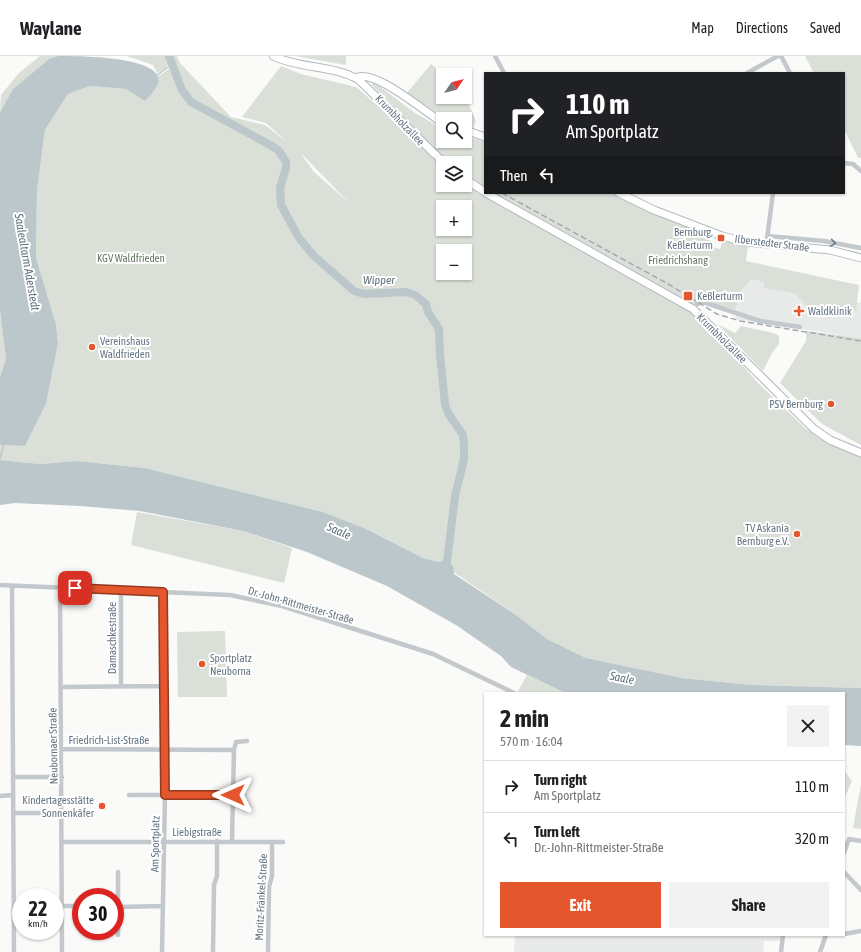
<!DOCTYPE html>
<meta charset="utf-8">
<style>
:root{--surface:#fff;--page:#f2f2f2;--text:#202124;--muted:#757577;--line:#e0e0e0;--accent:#e4572e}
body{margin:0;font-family:"Asap Condensed",sans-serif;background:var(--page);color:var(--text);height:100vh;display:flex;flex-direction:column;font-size:15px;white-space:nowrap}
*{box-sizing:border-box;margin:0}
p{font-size:13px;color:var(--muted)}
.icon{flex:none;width:22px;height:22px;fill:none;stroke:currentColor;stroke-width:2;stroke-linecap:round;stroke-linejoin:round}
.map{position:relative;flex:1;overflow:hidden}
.side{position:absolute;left:484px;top:636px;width:361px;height:244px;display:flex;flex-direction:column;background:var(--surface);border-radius:0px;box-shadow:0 1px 3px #0004}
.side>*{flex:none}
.guide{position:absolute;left:484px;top:16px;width:361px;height:122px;border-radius:0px;box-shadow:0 1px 3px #0004;background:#202124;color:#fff;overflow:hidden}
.needle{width:26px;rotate:55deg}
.buttons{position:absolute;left:436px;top:12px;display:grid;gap:8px}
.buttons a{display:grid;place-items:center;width:36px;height:36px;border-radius:0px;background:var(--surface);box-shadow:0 1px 3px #0004;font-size:20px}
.speed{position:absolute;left:12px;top:832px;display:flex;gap:8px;font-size:20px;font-weight:700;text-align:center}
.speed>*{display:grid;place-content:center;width:52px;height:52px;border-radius:50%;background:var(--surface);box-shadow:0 1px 3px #0004;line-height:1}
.speed small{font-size:10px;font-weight:400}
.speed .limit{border:6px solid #d22;background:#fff;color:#111}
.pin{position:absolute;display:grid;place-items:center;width:34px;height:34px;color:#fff;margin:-17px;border-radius:8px;box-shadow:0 2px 6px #0006}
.me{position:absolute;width:44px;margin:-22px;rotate:270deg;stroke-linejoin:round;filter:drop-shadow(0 0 3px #0008)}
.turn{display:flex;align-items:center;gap:14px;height:84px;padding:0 16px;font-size:18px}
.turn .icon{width:52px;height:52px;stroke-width:2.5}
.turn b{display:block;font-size:28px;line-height:34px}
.then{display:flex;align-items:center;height:38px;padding:0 16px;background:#0003;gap:8px;font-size:15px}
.round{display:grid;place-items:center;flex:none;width:42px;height:42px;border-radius:0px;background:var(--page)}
.overview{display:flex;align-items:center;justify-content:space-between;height:68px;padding:0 16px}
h1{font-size:24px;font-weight:700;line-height:30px}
.button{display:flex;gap:8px;margin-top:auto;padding:8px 16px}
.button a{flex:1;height:46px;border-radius:0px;background:var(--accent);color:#fff;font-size:16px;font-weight:700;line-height:46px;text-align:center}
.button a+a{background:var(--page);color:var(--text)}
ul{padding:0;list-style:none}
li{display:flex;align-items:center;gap:12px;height:52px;padding:0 16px;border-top:1px solid var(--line)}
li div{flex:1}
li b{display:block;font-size:15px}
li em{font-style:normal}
header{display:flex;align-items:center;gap:24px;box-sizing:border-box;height:56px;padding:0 20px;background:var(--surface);border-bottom:1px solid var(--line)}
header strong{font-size:19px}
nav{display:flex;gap:22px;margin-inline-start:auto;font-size:14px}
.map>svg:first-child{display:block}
.built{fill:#e8e9e9}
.green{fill:#dadfd7;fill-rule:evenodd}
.water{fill:#bbc7cb}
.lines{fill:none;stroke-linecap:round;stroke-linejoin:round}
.stream{stroke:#bbc7cb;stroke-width:1.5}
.river{stroke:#bbc7cb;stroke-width:8}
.secondary-casing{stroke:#b3babf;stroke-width:9}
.street{stroke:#c3c8cc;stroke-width:4.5}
.secondary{stroke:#fff;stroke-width:7}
.rail{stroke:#a2aab0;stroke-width:1.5;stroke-dasharray:6 3;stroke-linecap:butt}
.oneway{stroke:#6a7a87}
.route-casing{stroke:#94391e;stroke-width:10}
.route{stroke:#e4572e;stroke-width:7}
.poi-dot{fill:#e4572e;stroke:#fff;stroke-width:1.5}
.labels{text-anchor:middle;stroke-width:4;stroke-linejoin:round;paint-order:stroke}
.street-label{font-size:11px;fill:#657683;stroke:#fff}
.poi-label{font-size:11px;fill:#657683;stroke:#fff;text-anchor:end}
.park-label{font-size:11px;fill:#687a64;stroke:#fff}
.water-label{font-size:12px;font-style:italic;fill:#60757c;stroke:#fff}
</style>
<header>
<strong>Waylane</strong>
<nav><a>Map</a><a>Directions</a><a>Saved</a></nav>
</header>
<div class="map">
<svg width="861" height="896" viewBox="0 0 861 896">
<rect width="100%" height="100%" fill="#fafaf8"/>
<!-- built -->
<path class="built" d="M743,221L861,247V282L735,263Z
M515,879H781L780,885H764L763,896H514Z"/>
<!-- green -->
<path class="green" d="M40,0H58L49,3L13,33L0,56L1,39L19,17Z
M127,0H169V7L165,13L157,17L153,9Z
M171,0H177L180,7L231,61L265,69L287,86L266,67L242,61L281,10L301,18L356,31L386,57L408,80L443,109V129H465V125L697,259L759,328L806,373L861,400V632L751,629L682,622L586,602L547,583L516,559L439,506L423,502L364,472L323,456L145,412L77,405L40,408L0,404V389L25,390L46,348L58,287L56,268L36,202L37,134L45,74L68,38L90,30L126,33H155L157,21L169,13L172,8ZM300,96L350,148L314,116ZM443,151H465V173H443ZM443,195H465V217H443Z
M295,0H346V9Z
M805,0H861V102H858L844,73V17H814Z
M431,8L444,19L443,41H465V40L476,65L473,73L465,71V63H443L406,38Z
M375,27L415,57L443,73V85H465V80L485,86V133L465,119V107H450L435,94L371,28Z
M492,137H613L711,181L709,190L720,193L723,183L748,189L746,205L859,229L856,255L828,249L817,257L813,256L794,237L765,232L764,226L751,223L740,236L736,254L702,244L694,248L686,247Z
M0,255L6,303L0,321Z
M717,268L735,277L741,270L774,277L779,280V288L772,297L763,315Z
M806,275L861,282V389L822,368L780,327L806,285Z
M137,456L243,475L292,492L284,527L131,489Z
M225,575L227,641H178L177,576Z
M527,619L565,637H517Z
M844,714L852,725L844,743Z
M861,728V773L853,772Z"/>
<!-- water -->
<path class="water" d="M58,0C78,0 178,0 155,33C153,37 148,41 145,45L126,33L90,30L68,38L45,74L37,134L36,202L56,268L58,287L46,348L25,390L0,389V321L6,303L0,255V56L13,33L49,3Z
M0,404L40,408L77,405L145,412L323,456L364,472L423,502L439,506L447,504L453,510L454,518L516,559L547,583L586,602L682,622L751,629L861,632V690L844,689V637H565L511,611L501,600L456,569L387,530L307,496L243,475L140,455L80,450L15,447L0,449Z"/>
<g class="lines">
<!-- stream -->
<path class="stream" d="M156,20L172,8
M0,402L4,388"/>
<!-- river -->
<path class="river" d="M169,0L182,34L191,46L272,90L279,95L286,106V112L280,132L281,149L299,182L314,200L354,235L364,238L406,236L415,239L426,248L428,256L439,273L440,299L445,348L448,357L463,379L464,389V403L455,440L446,514"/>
<defs>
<path id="secondary" d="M273,0C300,13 334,9 359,24L444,107
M356,22C373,11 426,57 443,67
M465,74L485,81
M465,123L485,136
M486,137L693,253L814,373L830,384L861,397
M619,137L654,154L722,180L746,186L830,194L861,202"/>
</defs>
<!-- secondary casing -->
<use href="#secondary" class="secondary-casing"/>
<!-- street -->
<path class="street" d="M495,0L504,17
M781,0L790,17
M747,17L778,0
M844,107L853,108L861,115
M767,180L824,185L861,192
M767,183L773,137
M693,253L697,248L703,246L760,265L800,271
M0,529L230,539L282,550L433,598L514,637
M12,530L14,896
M60,532L62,896
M121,630V534
M61,631L164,630
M62,693L234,694L236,686L247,685
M13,721H62
M129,739H233
M0,740L13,739
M13,757H62
M232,785L234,694
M62,786H283
M844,797L849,783L861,785
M118,816V879
M844,816L861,834
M62,850H81
M117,851L163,850
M844,878L861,875
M162,896L165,739L163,536
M213,896L214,829L217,820V785
M268,896L269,831L272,820V786
M781,896L783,879
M820,896L826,879"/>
<!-- secondary -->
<use href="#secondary" class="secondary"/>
<!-- rail -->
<path class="rail" d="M502,137L670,229L717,258L740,265L861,285"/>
</g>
<!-- one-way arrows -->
<defs><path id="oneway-chevron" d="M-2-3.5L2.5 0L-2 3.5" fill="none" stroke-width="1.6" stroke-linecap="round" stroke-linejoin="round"/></defs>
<use class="oneway" href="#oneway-chevron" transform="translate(833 187) rotate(9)"/>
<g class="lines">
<defs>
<path id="route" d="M75,532L163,536L165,739H233"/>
</defs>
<!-- route casing -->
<use href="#route" class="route-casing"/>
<!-- route -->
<use href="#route" class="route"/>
</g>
<!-- markers -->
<g class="poi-dot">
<rect x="717" y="178" width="8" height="8" rx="2"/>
<rect x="683" y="235" width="10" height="10" rx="2"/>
<path d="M797 249h4v4h4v4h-4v4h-4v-4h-4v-4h4z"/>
<circle cx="92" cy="291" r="4"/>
<circle cx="831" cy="348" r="4"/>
<circle cx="797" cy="478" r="4"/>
<circle cx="202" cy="608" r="4"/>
<circle cx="102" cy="750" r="4"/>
</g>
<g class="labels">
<!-- street labels -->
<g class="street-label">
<text transform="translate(400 64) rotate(46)" y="4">Krumbholzallee</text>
<text transform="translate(772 187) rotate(7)" y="4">Ilberstedter Straße</text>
<text transform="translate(722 282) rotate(45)" y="4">Krumbholzallee</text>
<text transform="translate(301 549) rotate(16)" y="4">Dr.-John-Rittmeister-Straße</text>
<text transform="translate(112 582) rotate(-90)" y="4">Damaschkestraße</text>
<text x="109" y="688">Friedrich-List-Straße</text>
<text transform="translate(53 690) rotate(-91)" y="4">Neubornaer Straße</text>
<text x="197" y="780">Liebigstraße</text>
<text transform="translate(155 788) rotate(-89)" y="4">Am Sportplatz</text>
<text transform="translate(261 841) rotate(-87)" y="4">Moritz-Fränkel-Straße</text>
</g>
<!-- poi labels -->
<g class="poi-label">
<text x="713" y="180">Bernburg,<tspan x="713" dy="13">Keßlerturm</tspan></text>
<text x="697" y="244" text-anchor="start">Keßlerturm</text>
<text x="808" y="259" text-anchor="start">Waldklinik</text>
<text x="100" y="289" text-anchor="start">Vereinshaus<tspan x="100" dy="13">Waldfrieden</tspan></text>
<text x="823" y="352">PSV Bernburg</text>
<text x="789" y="476">TV Askania<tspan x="789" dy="13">Bernburg e.V.</tspan></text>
<text x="210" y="606" text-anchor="start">Sportplatz<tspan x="210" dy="13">Neuborna</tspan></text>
<text x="94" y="748">Kindertagesstätte<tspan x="94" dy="13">Sonnenkäfer</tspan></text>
</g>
<!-- park labels -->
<g class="park-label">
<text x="131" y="206">KGV Waldfrieden</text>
<text x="678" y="208">Friedrichshang</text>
</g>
<!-- water labels -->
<g class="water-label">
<text transform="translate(27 206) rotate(80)" y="4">Saalealtarm Aderstedt</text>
<text x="379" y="228">Wipper</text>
<text transform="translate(339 475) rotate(24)" y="4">Saale</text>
<text transform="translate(622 622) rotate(11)" y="4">Saale</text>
</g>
</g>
</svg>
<div class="buttons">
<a><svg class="needle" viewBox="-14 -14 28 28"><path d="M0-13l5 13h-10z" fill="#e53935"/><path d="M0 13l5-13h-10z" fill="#757577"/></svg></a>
<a><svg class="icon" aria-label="search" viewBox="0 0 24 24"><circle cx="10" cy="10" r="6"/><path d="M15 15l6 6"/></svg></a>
<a><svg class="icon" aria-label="layers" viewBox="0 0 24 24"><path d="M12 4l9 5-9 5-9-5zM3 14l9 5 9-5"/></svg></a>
<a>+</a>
<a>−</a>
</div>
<div class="speed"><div>22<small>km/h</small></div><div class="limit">30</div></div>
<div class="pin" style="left:75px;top:532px;background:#d93025"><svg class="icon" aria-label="arrive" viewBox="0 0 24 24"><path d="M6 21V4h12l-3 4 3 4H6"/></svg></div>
<svg class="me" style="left:233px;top:739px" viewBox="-20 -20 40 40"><path d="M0-17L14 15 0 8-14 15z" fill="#e4572e" stroke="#fff" stroke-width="4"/></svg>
<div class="guide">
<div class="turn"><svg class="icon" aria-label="right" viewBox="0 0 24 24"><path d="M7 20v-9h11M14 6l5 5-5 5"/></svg><div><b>110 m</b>Am Sportplatz</div></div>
<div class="then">Then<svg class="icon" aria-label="left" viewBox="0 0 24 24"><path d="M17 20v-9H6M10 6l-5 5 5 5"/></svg></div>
</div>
<section class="side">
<div class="overview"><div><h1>2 min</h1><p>570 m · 16:04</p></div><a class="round"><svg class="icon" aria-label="close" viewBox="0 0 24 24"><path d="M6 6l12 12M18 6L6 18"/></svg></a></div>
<ul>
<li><svg class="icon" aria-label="right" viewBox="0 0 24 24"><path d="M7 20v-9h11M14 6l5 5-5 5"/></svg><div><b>Turn right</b><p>Am Sportplatz</p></div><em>110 m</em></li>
<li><svg class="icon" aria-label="left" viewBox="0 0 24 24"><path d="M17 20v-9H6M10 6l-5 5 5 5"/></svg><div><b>Turn left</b><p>Dr.-John-Rittmeister-Straße</p></div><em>320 m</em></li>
</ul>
<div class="button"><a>Exit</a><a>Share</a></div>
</section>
</div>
